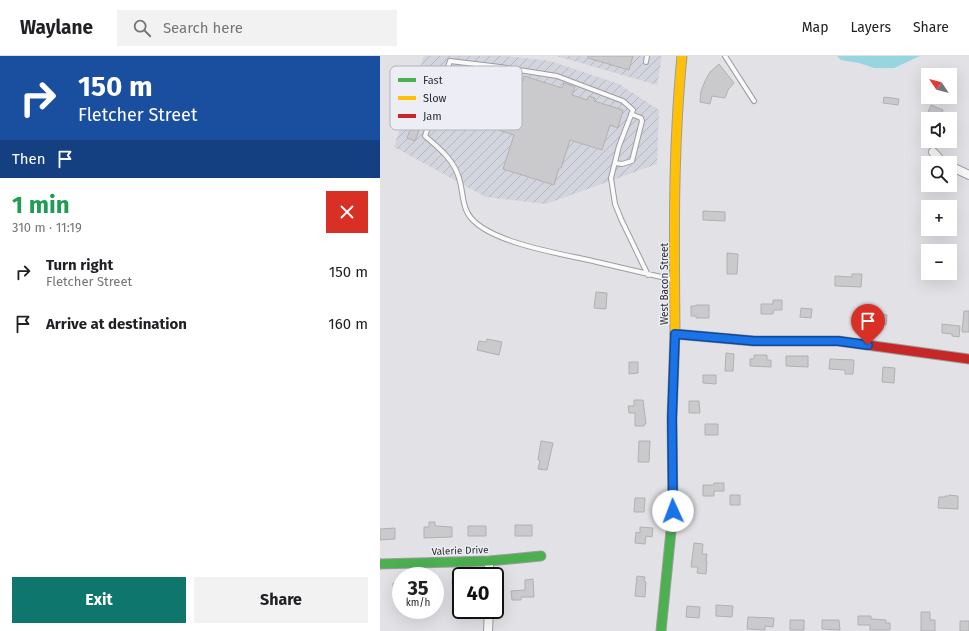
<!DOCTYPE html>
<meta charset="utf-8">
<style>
:root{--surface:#fff;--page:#f2f2f2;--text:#202124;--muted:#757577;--line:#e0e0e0;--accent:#0f766e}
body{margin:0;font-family:"Fira Sans",sans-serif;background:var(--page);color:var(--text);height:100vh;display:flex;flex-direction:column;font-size:15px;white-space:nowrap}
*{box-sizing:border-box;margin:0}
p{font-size:13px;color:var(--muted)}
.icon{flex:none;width:22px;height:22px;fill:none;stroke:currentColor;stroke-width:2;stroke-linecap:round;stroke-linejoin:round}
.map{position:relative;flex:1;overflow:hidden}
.sheet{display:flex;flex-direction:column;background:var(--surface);width:380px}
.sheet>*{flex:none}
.top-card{background:#1a4fa0;color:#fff;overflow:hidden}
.needle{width:26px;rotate:305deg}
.fabs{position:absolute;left:541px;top:12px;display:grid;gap:8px}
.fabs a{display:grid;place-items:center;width:36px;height:36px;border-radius:0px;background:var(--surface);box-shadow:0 4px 16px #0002;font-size:20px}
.speed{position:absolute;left:12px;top:511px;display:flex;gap:8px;font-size:20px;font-weight:700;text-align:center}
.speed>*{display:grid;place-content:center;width:52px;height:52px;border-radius:50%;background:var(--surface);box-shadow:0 4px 16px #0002;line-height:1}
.speed small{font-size:10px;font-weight:400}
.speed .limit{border:2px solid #111;border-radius:6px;background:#fff;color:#111}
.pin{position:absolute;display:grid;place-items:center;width:34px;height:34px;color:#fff;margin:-41px -17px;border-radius:50% 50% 50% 0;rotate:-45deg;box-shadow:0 0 4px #0007}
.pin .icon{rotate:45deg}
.me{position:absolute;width:44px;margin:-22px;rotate:358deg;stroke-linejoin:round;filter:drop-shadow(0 0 3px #0008)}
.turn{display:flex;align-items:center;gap:14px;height:84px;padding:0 12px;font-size:18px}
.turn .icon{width:52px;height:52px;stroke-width:2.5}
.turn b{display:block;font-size:28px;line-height:34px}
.then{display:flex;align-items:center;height:38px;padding:0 12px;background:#0003;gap:8px;font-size:15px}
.round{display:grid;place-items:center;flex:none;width:42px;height:42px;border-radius:0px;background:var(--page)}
.overview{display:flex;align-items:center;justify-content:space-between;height:68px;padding:0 12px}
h1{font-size:24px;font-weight:700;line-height:30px;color:#1e9e55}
.primary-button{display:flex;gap:8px;margin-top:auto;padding:8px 12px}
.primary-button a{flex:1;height:46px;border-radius:0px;background:var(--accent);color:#fff;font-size:16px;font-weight:700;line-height:46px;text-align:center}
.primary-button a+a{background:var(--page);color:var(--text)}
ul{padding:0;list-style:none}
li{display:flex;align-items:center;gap:12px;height:52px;padding:0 12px}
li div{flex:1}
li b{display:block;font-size:15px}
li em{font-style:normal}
header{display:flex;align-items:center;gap:24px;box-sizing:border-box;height:56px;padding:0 20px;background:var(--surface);border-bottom:1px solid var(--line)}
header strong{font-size:19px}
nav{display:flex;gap:22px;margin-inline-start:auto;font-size:14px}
.search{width:280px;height:36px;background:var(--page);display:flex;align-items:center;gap:10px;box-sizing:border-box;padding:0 14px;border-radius:0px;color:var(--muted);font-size:15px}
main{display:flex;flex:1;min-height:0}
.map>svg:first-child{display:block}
.industrial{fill:url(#industrial-furrows)}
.water{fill:#97d5e0}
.building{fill:#cac9cb;stroke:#b2b0b2}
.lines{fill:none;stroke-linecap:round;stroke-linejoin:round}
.lane-casing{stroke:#9d9da0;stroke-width:6}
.street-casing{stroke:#9d9da0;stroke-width:10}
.fast-casing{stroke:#9d9da0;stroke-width:11}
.slow-casing{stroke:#9d9da0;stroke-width:11}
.jam-casing{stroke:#9d9da0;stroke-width:11}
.lane{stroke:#fafafb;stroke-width:4}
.street{stroke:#fafafb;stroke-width:8}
.fast{stroke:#4caf50;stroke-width:9}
.slow{stroke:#ffc107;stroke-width:9}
.jam{stroke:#c62828;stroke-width:9}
.route-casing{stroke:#114b97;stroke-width:10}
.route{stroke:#1a73e8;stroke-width:7}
.labels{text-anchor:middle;stroke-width:3;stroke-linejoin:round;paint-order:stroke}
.street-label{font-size:10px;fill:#2d2e31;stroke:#ecedf5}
.key{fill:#ecedf5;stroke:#b3b4ba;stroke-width:1}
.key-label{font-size:11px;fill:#2d2e31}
</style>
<header>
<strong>Waylane</strong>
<div class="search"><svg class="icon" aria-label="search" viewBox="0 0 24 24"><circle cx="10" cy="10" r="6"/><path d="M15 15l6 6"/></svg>Search here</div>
<nav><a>Map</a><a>Layers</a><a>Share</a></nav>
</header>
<main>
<section class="sheet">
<div class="top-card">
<div class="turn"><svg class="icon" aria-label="right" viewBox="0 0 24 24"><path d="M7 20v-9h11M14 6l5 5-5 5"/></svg><div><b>150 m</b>Fletcher Street</div></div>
<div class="then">Then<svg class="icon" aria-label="arrive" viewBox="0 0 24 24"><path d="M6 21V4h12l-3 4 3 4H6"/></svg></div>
</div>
<div class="overview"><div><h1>1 min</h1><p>310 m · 11:19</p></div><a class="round" style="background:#d93025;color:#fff"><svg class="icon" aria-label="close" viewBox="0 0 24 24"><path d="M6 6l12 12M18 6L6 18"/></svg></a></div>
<ul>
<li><svg class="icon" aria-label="right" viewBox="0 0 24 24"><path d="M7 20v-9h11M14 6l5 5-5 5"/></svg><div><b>Turn right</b><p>Fletcher Street</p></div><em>150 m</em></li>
<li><svg class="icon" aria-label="arrive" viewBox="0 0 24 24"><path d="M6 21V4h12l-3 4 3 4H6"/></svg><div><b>Arrive at destination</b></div><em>160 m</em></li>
</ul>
<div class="primary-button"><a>Exit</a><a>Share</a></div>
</section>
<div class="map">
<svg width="589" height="575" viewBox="0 0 589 575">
<defs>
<pattern id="industrial-furrows" width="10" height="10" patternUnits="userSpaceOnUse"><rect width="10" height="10" fill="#d2d4de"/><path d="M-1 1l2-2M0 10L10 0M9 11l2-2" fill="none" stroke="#b5b6bf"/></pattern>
</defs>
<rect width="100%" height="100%" fill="#e1e1e6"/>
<!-- industrial -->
<path class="industrial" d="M44,0H125L170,5L239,28L279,54L277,108L166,148L106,141L14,91Z
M177,0H282L277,29Z"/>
<!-- water -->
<path class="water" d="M457,0H540L514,12H494L479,7L461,4Z"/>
<!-- building -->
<path class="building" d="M208,0H253L249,14L208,2Z
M339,8L354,27L348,34L345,42L332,40L330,48L320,46L321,35L325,25L330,16Z
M101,12L143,25L144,20L182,32L184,27L195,31L192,39L207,44L209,40L215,42L214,45L243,54L238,72L230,69L222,94L190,84L181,112H179L174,129L123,113L134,79L85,63L94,34L74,28L76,23L91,27L92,23L97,25Z
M504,41L519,43L518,49L503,47Z
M551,49L563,54L559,63H550L546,61Z
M39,50L45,52L38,71L40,72L35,85L27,82Z
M323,155L345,156V165L323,164Z
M347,197L358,198L357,218H347Z
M472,218H482L481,231L455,230V220L472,221Z
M216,236L227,237L226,253L214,252Z
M393,244H402V254H394L393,258H381V248H393Z
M316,249H329V262H316V260H311V250H316Z
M421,252L432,253L431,262L420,261Z
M584,255H589V276H582Z
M497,257L507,259L506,269L491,266L492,258L496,259Z
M562,268L580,270L579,281L572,280V278L562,277Z
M107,283L122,286L119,299L97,294L99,285L106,286Z
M346,297L354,298L353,315H345Z
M374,299H387V304H391V311L370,310V303H374Z
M406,300H428V311L406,310Z
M450,303L474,304L473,318H465V314L449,313Z
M249,306H258V317L249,318Z
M503,311L515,312L514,327L502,326Z
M323,319H336V328L323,327Z
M254,344H263L266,368H264V370H255V357H249L248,350H254Z
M309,345H319L320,357H309Z
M325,368H338V379H325Z
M161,385L173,387L167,414L158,413L160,405L158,404Z
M259,385H270L269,406H258Z
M334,427H344V435H334V440H323V429H334Z
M350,439H360V449H350Z
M569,439L578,440V453L558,452L559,441H565V440H569Z
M255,442H265L264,456H254Z
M49,466H55V470L72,471V481L44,482V471H49Z
M135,469H152V480H135Z
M88,470H106V480H88Z
M260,471L273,472L272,481L266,480L265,488L255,487L256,476L260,477Z
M15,472V483L0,484V473Z
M314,487L323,488L322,498H327L326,505H327L326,518L317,517L318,511H311Z
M257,520L265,521L264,525L266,526L265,541L255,540Z
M153,523L154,541H141V544H132L131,535L145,534V524Z
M72,525H81V534L73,535Z
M13,527H21V539H13Z
M336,549L353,550L352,561L336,560Z
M307,550L320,551L319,562L306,561Z
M541,556H550V564H555V575H541Z
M478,560H491V563L506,564V567H510V574H490V569H478Z
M368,561L394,562L393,571L385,570V574L367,573Z
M410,564H424V574H410Z
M442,564H459L460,574L442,573Z
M580,565H589V575H580Z"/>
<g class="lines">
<defs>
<path id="lane" d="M345,0L374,45
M266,6L267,0
M235,107L242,108L252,105L262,65L261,62L251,58
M268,219L241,163L235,148L231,122L239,90L253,54L243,45L177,20L120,11L70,5L45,80C59,92 74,104 79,122C83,134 82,152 91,162C113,188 184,198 217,206C242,212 268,218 294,224"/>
<path id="street" d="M553,96L563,107
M570,110L589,119
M109,520V505
M108,575L109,554"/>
<path id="fast" d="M0,508L109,505L161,500
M281,575L293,455L292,362L295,276"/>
<path id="slow" d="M295,276C294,184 293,92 302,0"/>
<path id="jam" d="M295,278L374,285H458L589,303"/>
</defs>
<!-- lane casing -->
<use href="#lane" class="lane-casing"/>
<!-- street casing -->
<use href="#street" class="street-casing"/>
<!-- fast casing -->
<use href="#fast" class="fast-casing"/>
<!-- slow casing -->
<use href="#slow" class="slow-casing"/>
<!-- jam casing -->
<use href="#jam" class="jam-casing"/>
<!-- lane -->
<use href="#lane" class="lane"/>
<!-- street -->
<use href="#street" class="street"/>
<!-- fast -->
<use href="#fast" class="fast"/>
<!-- slow -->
<use href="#slow" class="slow"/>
<!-- jam -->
<use href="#jam" class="jam"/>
</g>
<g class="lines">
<defs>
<path id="route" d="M293,455L292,362L295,278L374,285H458L488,289"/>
</defs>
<!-- route casing -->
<use href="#route" class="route-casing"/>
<!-- route -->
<use href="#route" class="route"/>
</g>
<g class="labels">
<!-- street labels -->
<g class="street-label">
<text transform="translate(284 228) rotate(-90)" y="4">West Bacon Street</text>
<text transform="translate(80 494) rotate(-2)" y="4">Valerie Drive</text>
</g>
</g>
<!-- legend -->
<rect x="10" y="10" width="132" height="64" rx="6" class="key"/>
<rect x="18" y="22" width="18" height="4" fill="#4caf50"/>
<rect x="18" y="40" width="18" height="4" fill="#ffc107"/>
<rect x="18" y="58" width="18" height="4" fill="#c62828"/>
<g class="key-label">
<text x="43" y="28">Fast</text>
<text x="43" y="46">Slow</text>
<text x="43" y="64">Jam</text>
</g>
</svg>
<div class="fabs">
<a><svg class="needle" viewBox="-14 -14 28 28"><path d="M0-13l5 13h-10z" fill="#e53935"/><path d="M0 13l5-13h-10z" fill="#757577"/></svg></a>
<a><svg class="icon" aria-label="sound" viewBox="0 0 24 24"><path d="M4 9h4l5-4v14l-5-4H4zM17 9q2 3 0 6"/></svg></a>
<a><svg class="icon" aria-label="search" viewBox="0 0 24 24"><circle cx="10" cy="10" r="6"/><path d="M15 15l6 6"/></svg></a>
<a>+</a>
<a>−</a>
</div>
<div class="speed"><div>35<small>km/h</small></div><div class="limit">40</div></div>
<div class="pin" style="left:488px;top:289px;background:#d93025"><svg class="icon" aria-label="arrive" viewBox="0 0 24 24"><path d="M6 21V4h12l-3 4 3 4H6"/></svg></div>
<svg class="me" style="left:293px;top:455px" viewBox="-20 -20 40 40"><circle r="19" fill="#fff"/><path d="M0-13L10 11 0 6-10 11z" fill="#1a73e8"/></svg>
</div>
</main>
